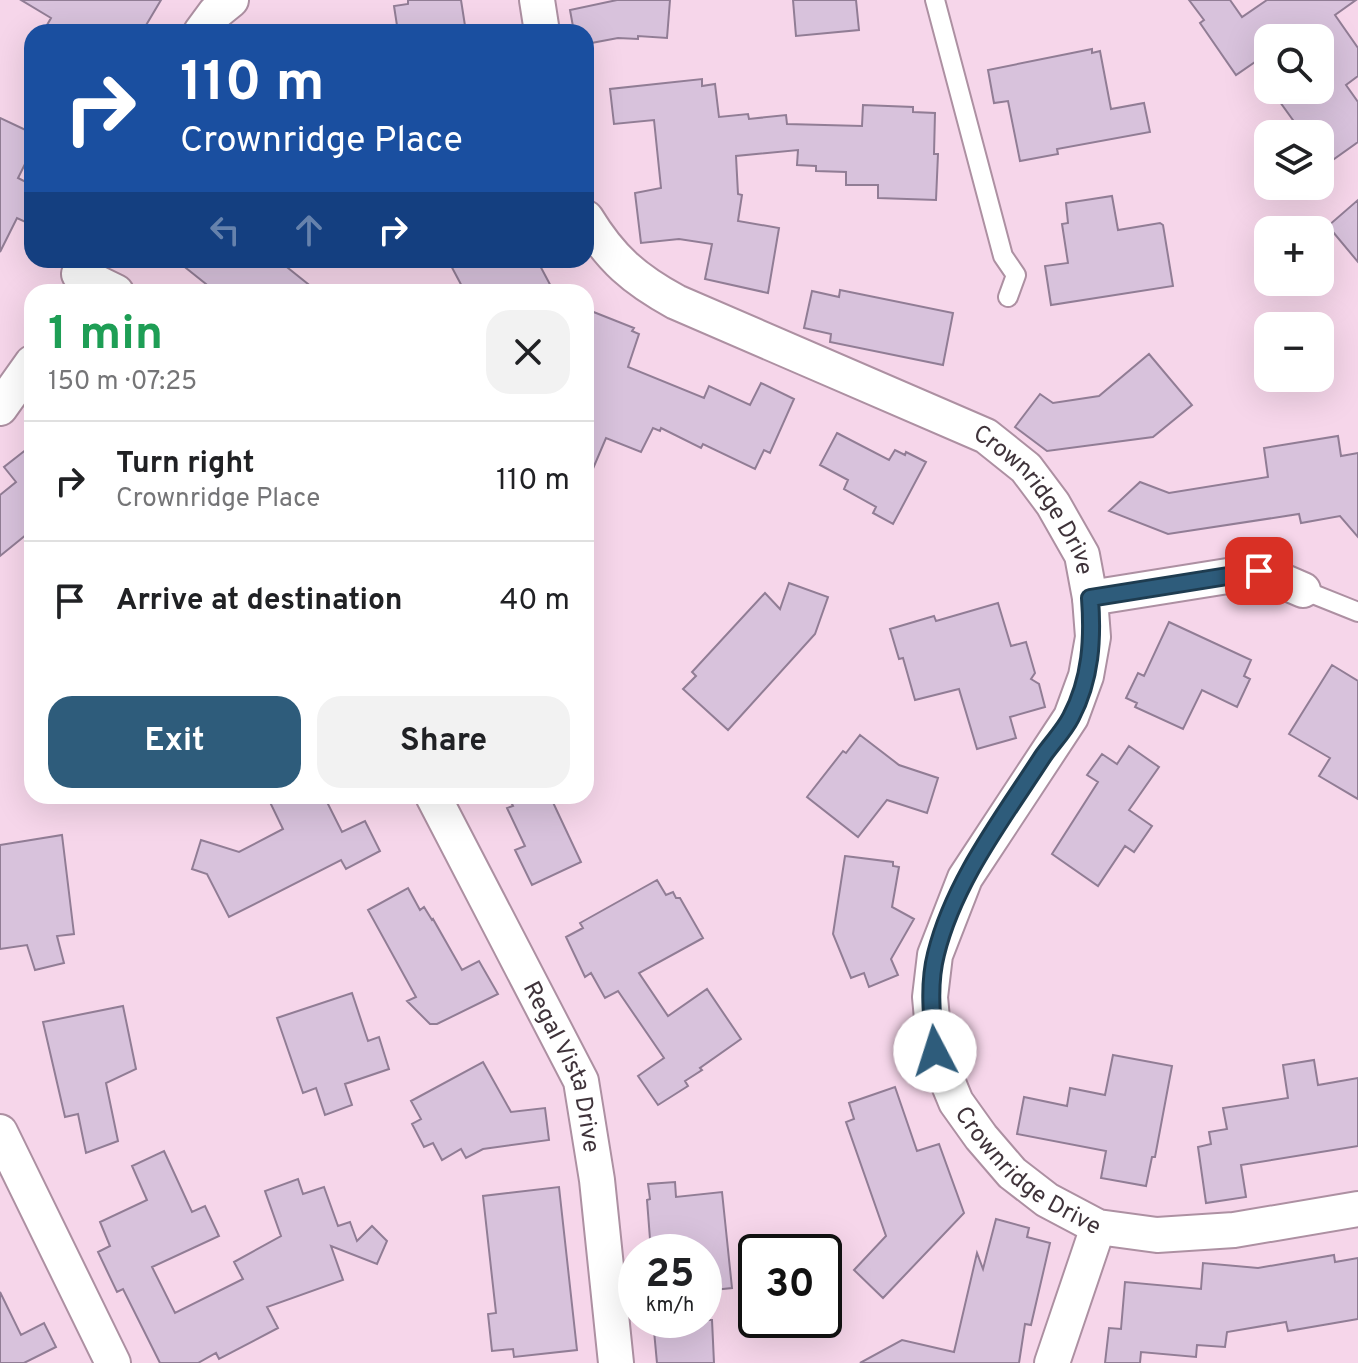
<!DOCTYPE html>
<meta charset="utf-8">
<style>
:root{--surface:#fff;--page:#f2f2f2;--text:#202124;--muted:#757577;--line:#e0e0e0;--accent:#2e5c7b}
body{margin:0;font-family:Overpass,sans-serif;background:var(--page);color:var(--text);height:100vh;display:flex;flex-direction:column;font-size:30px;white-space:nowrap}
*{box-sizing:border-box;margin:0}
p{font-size:26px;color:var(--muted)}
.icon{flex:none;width:44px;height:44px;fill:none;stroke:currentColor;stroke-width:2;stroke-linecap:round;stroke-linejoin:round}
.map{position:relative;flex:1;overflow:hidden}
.details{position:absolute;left:24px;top:284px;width:570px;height:520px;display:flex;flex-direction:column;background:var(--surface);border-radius:24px;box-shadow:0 8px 32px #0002}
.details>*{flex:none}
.top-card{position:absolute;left:24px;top:24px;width:570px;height:244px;border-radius:24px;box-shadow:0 8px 32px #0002;background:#1a4fa0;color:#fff;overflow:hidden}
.tools{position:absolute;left:1254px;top:24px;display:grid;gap:16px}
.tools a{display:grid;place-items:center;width:80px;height:80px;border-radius:16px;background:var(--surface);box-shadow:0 8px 32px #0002;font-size:40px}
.speed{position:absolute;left:618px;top:1234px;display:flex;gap:16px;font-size:40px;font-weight:700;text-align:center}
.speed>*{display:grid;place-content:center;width:104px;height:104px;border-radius:50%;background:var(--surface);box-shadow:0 8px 32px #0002;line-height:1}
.speed small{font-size:20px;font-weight:400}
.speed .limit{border:4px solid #111;border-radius:12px;background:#fff;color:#111}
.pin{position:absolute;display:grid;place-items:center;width:68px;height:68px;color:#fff;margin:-34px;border-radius:16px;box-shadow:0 4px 12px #0006}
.me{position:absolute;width:88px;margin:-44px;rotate:355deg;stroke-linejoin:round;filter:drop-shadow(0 0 6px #0008)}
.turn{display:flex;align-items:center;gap:28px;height:168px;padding:0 24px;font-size:36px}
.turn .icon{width:104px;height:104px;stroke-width:2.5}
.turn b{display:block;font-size:56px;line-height:68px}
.lanes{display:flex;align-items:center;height:76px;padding:0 24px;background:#0003;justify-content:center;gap:40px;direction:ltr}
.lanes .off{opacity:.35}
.round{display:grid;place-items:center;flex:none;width:84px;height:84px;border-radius:24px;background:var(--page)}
.overview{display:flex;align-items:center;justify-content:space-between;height:136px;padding:0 24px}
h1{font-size:48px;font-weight:700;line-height:60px;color:#1e9e55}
.action{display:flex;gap:16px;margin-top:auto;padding:16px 24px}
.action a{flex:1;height:92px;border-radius:24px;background:var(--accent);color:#fff;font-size:32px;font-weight:700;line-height:92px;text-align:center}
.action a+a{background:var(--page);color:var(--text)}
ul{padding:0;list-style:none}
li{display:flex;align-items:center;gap:24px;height:120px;padding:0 24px;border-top:2px solid var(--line)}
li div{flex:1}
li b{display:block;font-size:30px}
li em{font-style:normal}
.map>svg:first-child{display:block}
.building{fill:#d8c2dc;stroke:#917d95;stroke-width:2}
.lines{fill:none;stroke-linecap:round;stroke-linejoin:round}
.lane-casing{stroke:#ad90a2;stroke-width:22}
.street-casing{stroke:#ad90a2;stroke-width:38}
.lane{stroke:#fff;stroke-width:18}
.street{stroke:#fff;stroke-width:34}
.route-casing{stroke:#1e3c50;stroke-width:20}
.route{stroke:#2e5c7b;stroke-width:14}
.labels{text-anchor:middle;stroke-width:8;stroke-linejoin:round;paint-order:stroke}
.street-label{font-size:24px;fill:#3f333a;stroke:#fbe8f4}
</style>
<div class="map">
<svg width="1358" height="1363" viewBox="0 0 1358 1363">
<rect width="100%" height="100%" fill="#f6d6ea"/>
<!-- building -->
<path class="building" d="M21,0H161L142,32H43L51,18Z
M408,0H461L466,32H398L394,6L408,4Z
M617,0H670L667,38L638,36V39L618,38L586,44V32H574L570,10Z
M793,0H856L859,30L796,36Z
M1189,0H1230L1242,17L1267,0H1356L1335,15L1358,48V76L1346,85L1358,102V142L1320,169V134H1303L1280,102L1297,90H1320V38H1268V53L1236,75L1200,23L1204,20Z
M1092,49V53L1100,51L1111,109L1144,103L1150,132L1057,149L1058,154L1020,161L1008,101L994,103L988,70Z
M702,79V86L715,84L719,117L748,114L749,119L786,115L787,124L862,126L863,105L913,107V112L935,113L934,154H938L936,200L878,198V185H846V172L816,171V166L797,165L798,150L736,156L738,194L742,195L738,221L779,228L768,293L705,279L712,244L679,239L641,243L635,193L661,188L654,120L614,124L610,89Z
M0,118L32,133V150L18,178L32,185V225L17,218L0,252Z
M1112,196L1118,230L1160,223L1163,225L1173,286L1051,305L1045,266L1068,263L1062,224L1068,223L1066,203Z
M1358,200V262L1328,226Z
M176,260H278L318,292H216Z
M448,260H537L554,292H465Z
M840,290L953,313L943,365L830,342L831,334L804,328L812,291L839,297Z
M586,309L634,328L632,331L639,334L628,367L704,398L709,386L750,405L761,383L794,399L770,453L764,450L755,469L703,444L701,448L661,428L660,431L653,428L641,452L606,438L586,485Z
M1149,354L1192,405L1153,437L1047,451L1015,427L1040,394L1053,403L1099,396Z
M837,433L889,460L895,450L905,455L906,452L926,462L893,524L873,513L876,507L844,489L848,480L820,465Z
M1338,436L1341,456L1358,453V537L1340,516L1301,523L1299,514L1168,534L1109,511L1140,482L1169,493L1268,477L1264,448Z
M32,445V530L0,556V495L16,482L4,467Z
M789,583L828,597L815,634L728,730L683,689L696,676L692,672L765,593L780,609Z
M998,603L1011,646L1026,642L1035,673L1031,679L1039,684L1045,707L1010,717L1016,738L977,749L959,689L915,700L903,658L899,659L890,629L934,616L936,621Z
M1169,622L1251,660L1244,676L1250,679L1237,707L1202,690L1183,729L1135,707L1137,703L1126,698L1138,673L1144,676Z
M1332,665L1358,681V799L1319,776L1330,758L1289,734Z
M860,735L899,765L938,778L927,813L887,800L858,837L807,797L843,751L846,753Z
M1129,746L1159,767L1129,810L1152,826L1134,852L1125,846L1098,886L1052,854L1098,782L1087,775L1102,754L1117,764Z
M267,796H324L342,832L365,821L380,851L346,869L341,860L229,917L207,874L192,869L201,840L239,852L283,829Z
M508,796H550L581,862L532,885L515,850L525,846L507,808L513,806Z
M62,835L74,934L57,936L64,963L35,970L27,945L0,949V845Z
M845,856L893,862V866L899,867L892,907L914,919L891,959L898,975L869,987L864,973L851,978L833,934Z
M657,880L666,895L673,892L676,898H680L703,938L639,973L668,1016L707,989L741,1039L700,1068L702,1070L685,1081L688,1086L658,1105L638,1076L664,1058L618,991L605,998L591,973L585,977L566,937L583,928L580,923Z
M408,888L420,910L424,907L432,920L433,919L462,970L479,961L498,994L437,1024H430L407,1001L416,997L368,910Z
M352,993L368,1041L379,1037L389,1069L345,1084L352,1105L325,1115L316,1088L303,1093L277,1018Z
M123,1006L136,1069L106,1083L118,1141L86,1153L78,1114L65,1117L43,1022Z
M1113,1055L1172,1066L1155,1157H1152L1146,1186L1101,1178L1106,1151L1017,1134L1024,1097L1067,1106L1070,1088L1105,1095Z
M1314,1060L1318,1085L1358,1078V1146L1241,1165L1246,1197L1206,1203L1198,1147L1211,1144L1209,1132L1227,1129L1223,1108L1288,1098L1283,1065Z
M483,1062L511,1112L545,1108L549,1140L483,1149L466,1158L461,1149L442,1160L433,1143L424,1147L412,1124L421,1119L411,1101Z
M895,1087L917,1151L939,1144L964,1213L883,1298L854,1270L886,1236L846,1122L854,1119L849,1103Z
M164,1151L192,1212L205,1206L219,1236L152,1267L175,1313L243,1279L234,1262L281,1236L265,1191L298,1179L303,1194L324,1187L338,1226L350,1222L357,1241L372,1226L387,1241L377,1264L331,1246L343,1280L267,1307L278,1328L219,1359L216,1353L198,1363H160L123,1289L117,1292L98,1252L110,1246L100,1222L147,1200L132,1166Z
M675,1182L676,1197L722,1192L732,1288L704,1291V1252H651L647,1200L650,1199L648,1184Z
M559,1187L577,1350L514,1357L513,1349L492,1351L488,1314L496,1313L483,1196Z
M996,1219L1029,1228L1027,1237L1050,1243L1031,1325L1025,1324L1019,1363H860L902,1340L954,1352L977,1253L983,1269Z
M1334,1255L1335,1262L1358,1258V1319L1288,1331L1286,1322L1227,1332L1225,1347L1197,1345L1196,1357L1141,1352L1140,1363H1105L1109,1328L1121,1329L1125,1282L1201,1289L1203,1263L1258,1268Z
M0,1292L21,1335L44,1323L56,1347L24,1363H0Z
M653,1320H712L714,1363H657Z"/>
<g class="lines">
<defs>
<path id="lane" d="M935,0L1003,256L1016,275L1008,297
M1303,590L1358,612"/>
<g id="street">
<path d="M537,0L542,32"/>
<path d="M201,32L215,13L231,0"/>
<path id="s1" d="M586,218C611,259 634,279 676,302L986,436L1026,468L1053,504L1082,555L1090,598L1093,637L1086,676L1071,717L965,878L935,955L930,997L935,1051L956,1102L981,1137L1012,1173L1047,1200L1098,1227L1157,1235L1234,1230L1358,1209"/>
<path d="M79,274L116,292"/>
<path d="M0,408L32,363"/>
<path d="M1090,598L1259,571L1303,590"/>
<path id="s2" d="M433,796L581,1081L597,1180L616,1363"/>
<path d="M0,1132L113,1363"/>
<path d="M1052,1363L1098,1227"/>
</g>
</defs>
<!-- lane casing -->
<use href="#lane" class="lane-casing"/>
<!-- street casing -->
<use href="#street" class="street-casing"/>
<!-- lane -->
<use href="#lane" class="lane"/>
<!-- street -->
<use href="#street" class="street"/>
</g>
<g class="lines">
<defs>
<path id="route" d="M935,1051C932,1018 928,985 936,954C954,881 1003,818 1043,756C1052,743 1064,731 1071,717C1091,679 1093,639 1090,598L1259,571"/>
</defs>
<!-- route casing -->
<use href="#route" class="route-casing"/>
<!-- route -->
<use href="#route" class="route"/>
</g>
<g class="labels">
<!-- street labels -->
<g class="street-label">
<text dy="8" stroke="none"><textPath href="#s1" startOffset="544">Crownridge Drive</textPath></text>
<text dy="8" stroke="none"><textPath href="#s2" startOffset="302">Regal Vista Drive</textPath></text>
<text dy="8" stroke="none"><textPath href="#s1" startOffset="1312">Crownridge Drive</textPath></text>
</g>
</g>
</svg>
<div class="tools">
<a><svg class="icon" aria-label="search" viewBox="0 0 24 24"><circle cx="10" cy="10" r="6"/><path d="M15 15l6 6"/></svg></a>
<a><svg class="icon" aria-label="layers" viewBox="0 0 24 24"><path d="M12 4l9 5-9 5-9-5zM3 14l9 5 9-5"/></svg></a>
<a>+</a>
<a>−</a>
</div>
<div class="speed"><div>25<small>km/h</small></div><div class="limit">30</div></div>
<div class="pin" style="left:1259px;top:571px;background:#d93025"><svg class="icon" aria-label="arrive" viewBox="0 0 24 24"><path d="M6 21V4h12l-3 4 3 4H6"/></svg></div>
<svg class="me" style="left:935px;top:1051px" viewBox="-20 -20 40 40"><circle r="19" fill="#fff"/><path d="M0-13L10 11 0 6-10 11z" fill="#2e5c7b"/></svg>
<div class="top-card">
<div class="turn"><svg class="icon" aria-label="right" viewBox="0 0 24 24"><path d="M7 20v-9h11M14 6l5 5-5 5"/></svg><div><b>110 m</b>Crownridge Place</div></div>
<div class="lanes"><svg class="icon off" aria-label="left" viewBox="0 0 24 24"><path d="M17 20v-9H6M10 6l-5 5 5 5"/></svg><svg class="icon off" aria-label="ahead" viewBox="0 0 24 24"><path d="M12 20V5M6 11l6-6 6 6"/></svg><svg class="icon" aria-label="right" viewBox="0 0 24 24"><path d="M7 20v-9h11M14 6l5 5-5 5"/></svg></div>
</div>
<section class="details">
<div class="overview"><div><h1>1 min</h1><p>150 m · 07:25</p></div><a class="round"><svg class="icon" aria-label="close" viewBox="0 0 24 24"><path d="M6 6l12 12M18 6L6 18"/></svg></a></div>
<ul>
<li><svg class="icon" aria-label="right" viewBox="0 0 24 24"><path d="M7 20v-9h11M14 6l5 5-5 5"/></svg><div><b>Turn right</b><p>Crownridge Place</p></div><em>110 m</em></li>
<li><svg class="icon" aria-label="arrive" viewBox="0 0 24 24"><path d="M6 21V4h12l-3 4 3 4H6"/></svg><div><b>Arrive at destination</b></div><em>40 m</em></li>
</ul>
<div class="action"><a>Exit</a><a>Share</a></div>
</section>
</div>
